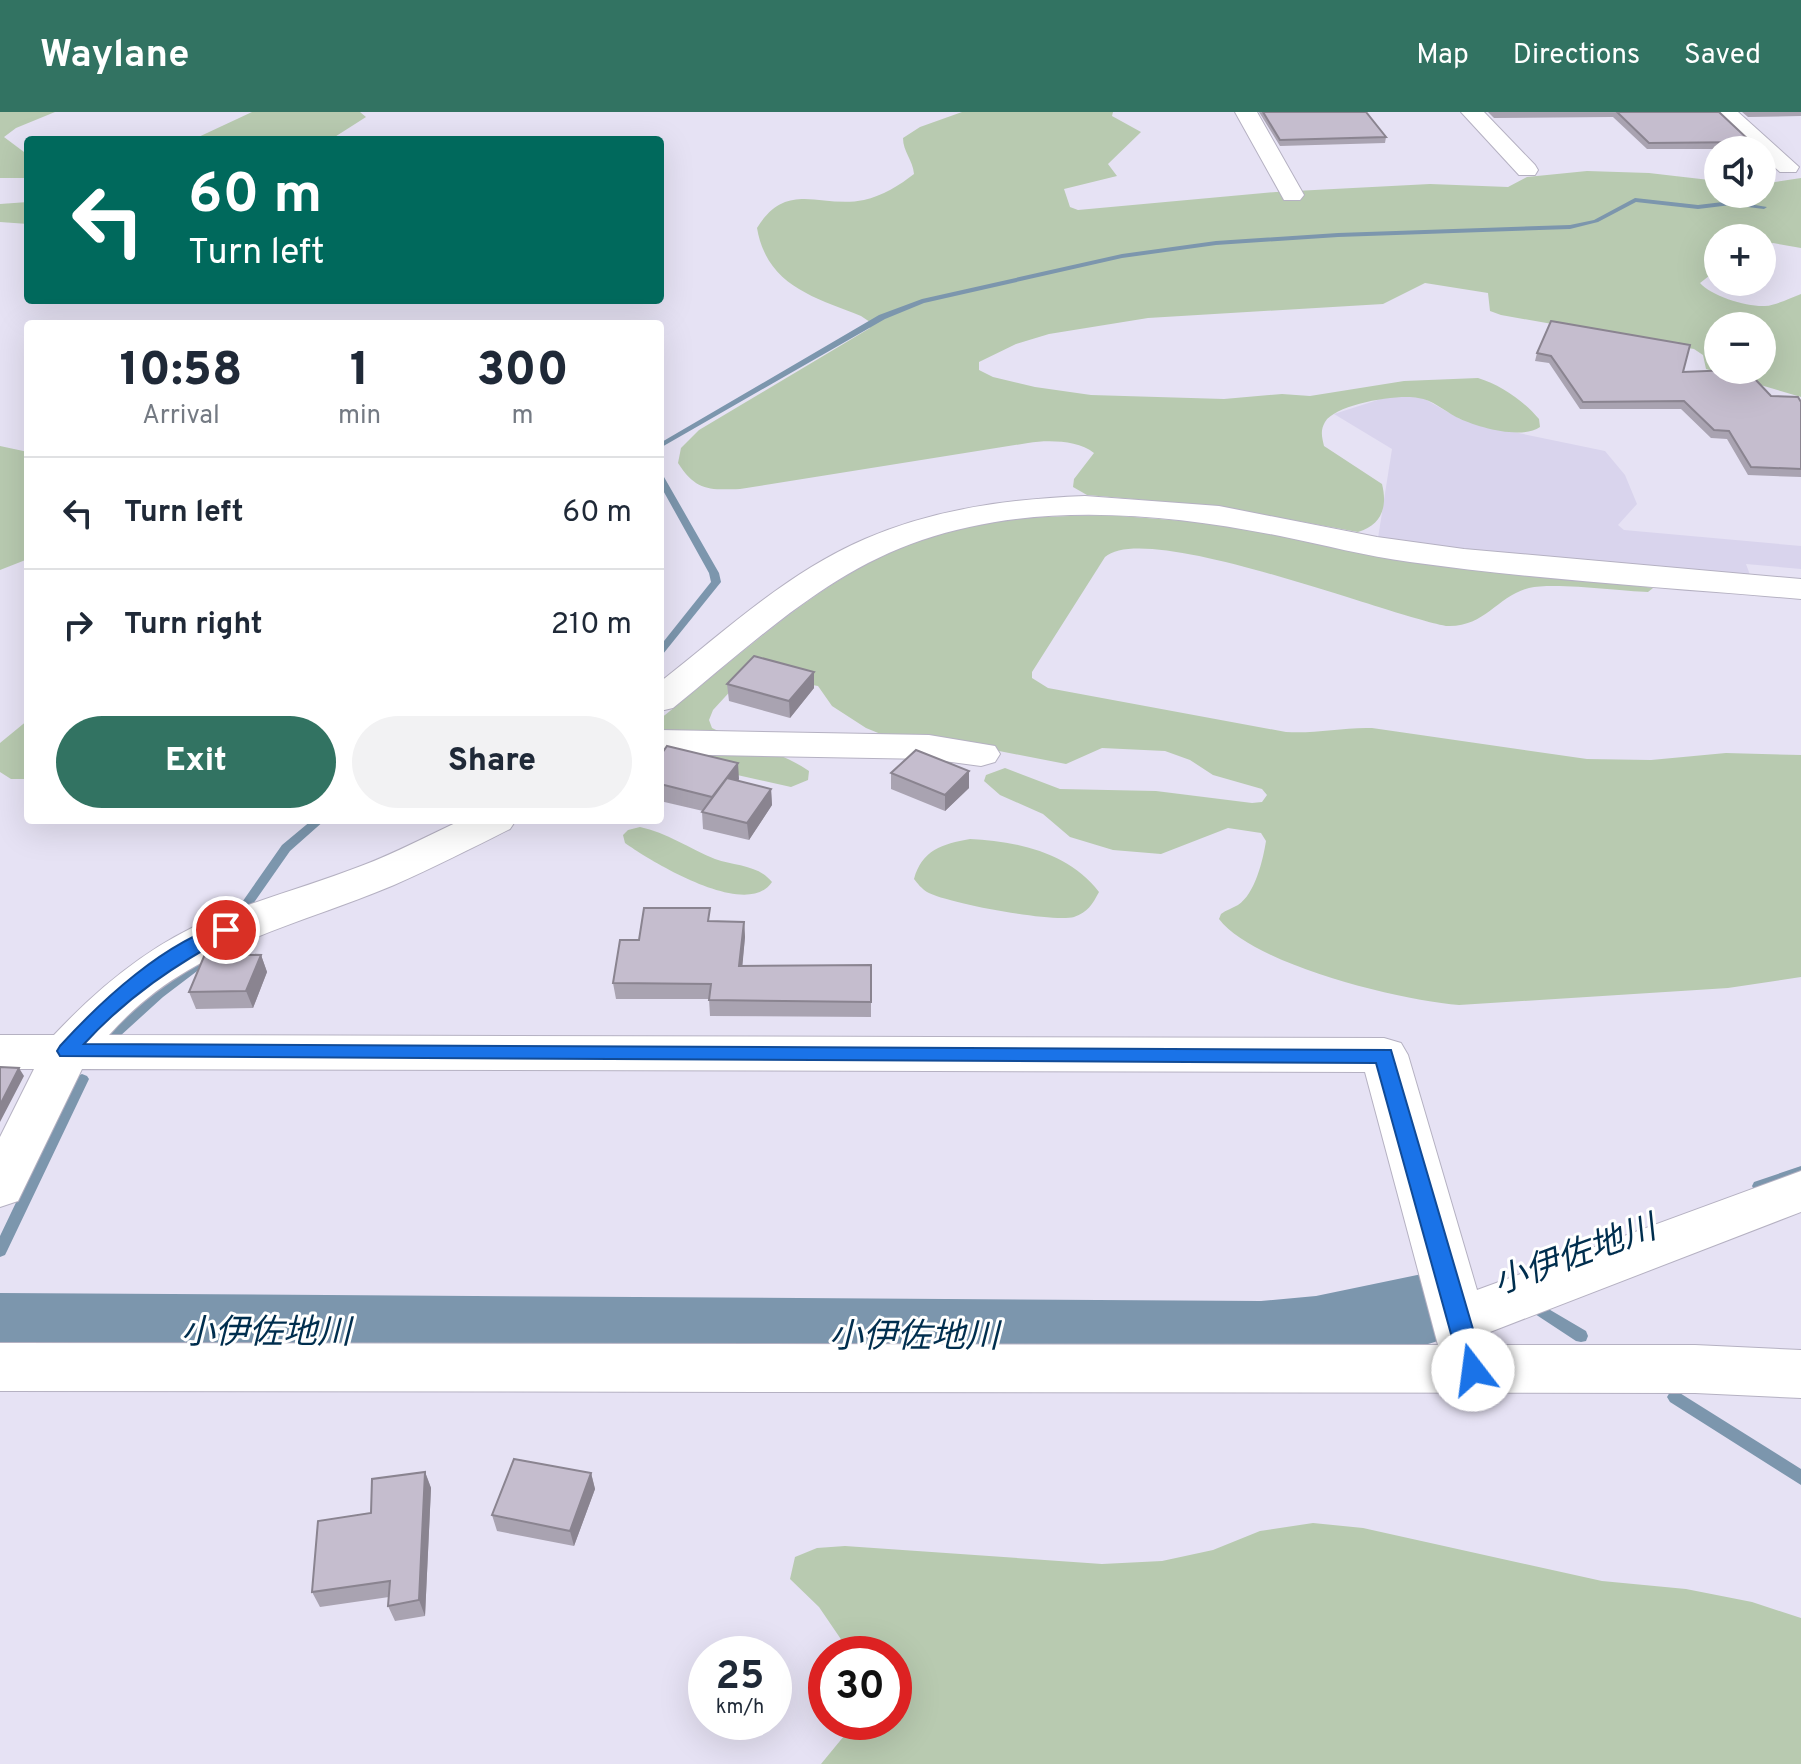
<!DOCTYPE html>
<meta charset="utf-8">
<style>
:root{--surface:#fff;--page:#f2f2f3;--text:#1f2937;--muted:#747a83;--line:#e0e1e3;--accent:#327362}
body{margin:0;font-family:Overpass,"Noto Sans JP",sans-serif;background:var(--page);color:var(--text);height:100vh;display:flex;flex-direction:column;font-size:30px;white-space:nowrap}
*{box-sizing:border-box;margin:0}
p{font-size:26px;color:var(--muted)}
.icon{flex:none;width:44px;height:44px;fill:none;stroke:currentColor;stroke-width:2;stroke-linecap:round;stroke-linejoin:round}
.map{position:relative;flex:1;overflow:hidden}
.side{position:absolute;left:24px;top:208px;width:640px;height:504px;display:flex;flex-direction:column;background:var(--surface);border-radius:8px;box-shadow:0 8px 32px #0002}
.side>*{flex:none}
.banner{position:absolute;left:24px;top:24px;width:640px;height:168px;border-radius:8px;box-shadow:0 8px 32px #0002;background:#00695c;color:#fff;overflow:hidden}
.tools{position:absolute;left:1704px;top:24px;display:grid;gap:16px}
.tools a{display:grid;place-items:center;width:72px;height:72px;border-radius:50%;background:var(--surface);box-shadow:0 8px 32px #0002;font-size:40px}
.speed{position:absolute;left:688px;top:1524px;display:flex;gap:16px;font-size:40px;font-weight:700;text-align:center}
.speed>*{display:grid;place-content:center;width:104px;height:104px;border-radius:50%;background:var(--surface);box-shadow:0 8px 32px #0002;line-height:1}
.speed small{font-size:20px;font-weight:400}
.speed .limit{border:12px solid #d22;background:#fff;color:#111}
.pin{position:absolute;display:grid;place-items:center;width:68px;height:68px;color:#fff;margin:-34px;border:4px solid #fff;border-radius:50%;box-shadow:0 2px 8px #0007}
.me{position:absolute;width:88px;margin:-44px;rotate:345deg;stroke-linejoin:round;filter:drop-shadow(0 0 6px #0008)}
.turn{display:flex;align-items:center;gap:28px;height:168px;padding:0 32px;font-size:36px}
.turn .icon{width:104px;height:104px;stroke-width:2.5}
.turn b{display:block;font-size:56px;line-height:68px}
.eta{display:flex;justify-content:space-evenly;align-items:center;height:136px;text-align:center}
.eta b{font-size:48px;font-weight:800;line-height:56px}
.cta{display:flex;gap:16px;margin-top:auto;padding:16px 32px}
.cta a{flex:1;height:92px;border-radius:48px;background:var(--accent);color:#fff;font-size:32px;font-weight:800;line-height:92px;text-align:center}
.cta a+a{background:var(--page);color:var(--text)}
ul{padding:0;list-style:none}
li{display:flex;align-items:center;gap:24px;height:112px;padding:0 32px;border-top:2px solid var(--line)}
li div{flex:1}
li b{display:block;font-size:30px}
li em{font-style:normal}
header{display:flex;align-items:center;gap:48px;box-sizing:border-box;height:112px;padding:0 40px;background:var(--accent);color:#fff}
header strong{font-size:38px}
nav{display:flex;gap:44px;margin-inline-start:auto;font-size:28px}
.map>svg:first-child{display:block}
.built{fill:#d9d4ed}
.green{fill:#b8cab0;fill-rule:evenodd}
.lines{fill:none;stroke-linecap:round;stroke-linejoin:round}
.stream{fill:#7c96ad;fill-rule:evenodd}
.river{fill:#7c96ad;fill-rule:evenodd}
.minor-casing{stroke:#b5b1c2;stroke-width:2}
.minor{fill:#fff;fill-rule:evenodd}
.wall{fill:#a9a3b1}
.shaded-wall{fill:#8a8490}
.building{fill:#c5bdce;stroke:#8a8490;stroke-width:2}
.route{fill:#1a73e8;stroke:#114b97;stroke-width:2}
.labels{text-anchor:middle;stroke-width:6;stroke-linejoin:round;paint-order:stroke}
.near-water-label{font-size:34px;font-style:italic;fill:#002e4e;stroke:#fff}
</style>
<header>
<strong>Waylane</strong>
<nav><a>Map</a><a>Directions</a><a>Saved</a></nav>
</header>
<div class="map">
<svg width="1801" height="1652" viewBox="0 0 1801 1652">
<rect width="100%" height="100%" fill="#e6e2f4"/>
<!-- built -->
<path class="built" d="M1403,283L1423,286L1460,307L1480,313L1605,339L1625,363L1637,392L1618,413L1624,418L1801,434V457L1746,452L1750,463L1461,437L1378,426L1392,337L1334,302L1387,285Z"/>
<!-- green -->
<path class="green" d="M0,0H55L16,16L4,25L28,43V66H0Z
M252,0H360L366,5L330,28H192Z
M962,0H1113L1112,4L1141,20L1108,52L1117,64L1064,77L1070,95L1078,98L1276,80L1430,72L1508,75L1527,65L1587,59L1649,61L1718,69V82H1762V72L1801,66V136L1773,131L1762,134V126H1718V157L1700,171C1711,184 1747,195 1765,194C1777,193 1790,186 1801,182V285L1706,257L1703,243L1694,237L1501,203L1490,199L1488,181L1425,171L1383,192L1148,206L1049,222L1016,232L979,250V258L993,265L1035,275L1091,283L1224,287L1282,282L1310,284L1404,269L1478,266C1501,273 1524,289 1539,307L1540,315C1521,328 1476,315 1456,305C1443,298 1433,288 1418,286C1398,282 1336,292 1325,310C1320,319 1322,325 1324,334L1382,372C1388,396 1381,413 1358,420L1214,394L1087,383L1073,375L1074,367L1094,341C1077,328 1048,328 1028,331L740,377C709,378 696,379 678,351L681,336L699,318L870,216V210L861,204C814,185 767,174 757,116C787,67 821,97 864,88C882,84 900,73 914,62C913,48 903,40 903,26L920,15ZM1718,214H1762V258H1718Z
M28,90V112L0,110V92Z
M0,334L28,340V447L0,458Z
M1108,403L1210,411L1653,476L1648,480C1619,479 1554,470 1529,476C1497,484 1485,516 1446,514C1386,503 1147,408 1105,445L1032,560V566L1048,576L1286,620C1315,622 1343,615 1372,616L1587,647L1651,648L1726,641L1801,643V865L1728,876L1459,893C1402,889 1254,853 1219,807L1221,802C1226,798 1233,796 1238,793C1255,782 1263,748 1266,729L1261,721L1228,716L1161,742L1113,738L1070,725L1043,702L1000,683L984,669L986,663L1005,656L1060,677L1156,679L1252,691L1262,690L1267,683L1262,677L1213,663L1190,648L1165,639L1102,636L1066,652L984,636L888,625L866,616L832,594L818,574L747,561L713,598L709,608L712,616C743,632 780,639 809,659L808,668L791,675L679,650L660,653V607C752,535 845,441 962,415C1010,405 1060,404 1108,403Z
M28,608V667H11L0,660V631Z
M640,715C666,720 690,737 715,747C735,754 759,753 772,770C747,808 652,750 625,731L623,723L628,718Z
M970,727C1017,729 1069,741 1099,780C1092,793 1088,800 1074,805C1053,811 946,791 927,780C922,777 917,771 914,767C922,738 942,732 970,727Z
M1313,1411L1363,1416L1602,1469L1686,1477L1752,1490L1801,1506V1652H821L844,1624L849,1610H894V1542H851L819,1495L790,1467L795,1445L817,1436L845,1434L1102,1452L1162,1449L1213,1438L1260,1419Z"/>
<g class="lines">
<!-- stream -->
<path class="stream" d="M1635,86L1698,93L1731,89L1767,95L1764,97L1731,93L1698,97L1636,90L1598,110L1570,117L1338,125L1216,133L1122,146L924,191L885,207L660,336V331L879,203L922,187L1122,142L1216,129L1338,121L1570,113L1594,108Z
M660,362L664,365L719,461L721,470L663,542L660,543V534L711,470L709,461L660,373Z
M312,708H325L290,739L253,792H245L243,789L245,786L282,733Z
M209,840L215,844L213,847L163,885L119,925H111L109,922L111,919L155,879L205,841Z
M82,962L87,964L89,967L7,1139L5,1143L0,1145V1124L75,967L77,964Z
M1801,1054V1065L1759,1079L1754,1078L1752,1074L1754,1070Z
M1441,1185L1446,1187L1448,1191L1446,1195L1422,1204L1417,1202L1415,1198L1417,1194Z
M1540,1192L1586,1219L1588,1224L1586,1229L1581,1230L1576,1229L1535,1202L1533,1198L1535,1194Z
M1675,1278L1801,1357V1373L1670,1290L1667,1285L1670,1280Z"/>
<!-- river -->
<path class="river" d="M1422,1162L1453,1172L1465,1198L1453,1224C1391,1245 1326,1257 1261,1263L0,1255V1181L1261,1189L1316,1184Z"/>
<defs>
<path id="minor" d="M1235,0H1257L1304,83L1300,88H1284Z
M1461,0H1484L1535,53L1538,58L1535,63H1519Z
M1714,0H1738L1799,55L1796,60H1780L1762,44V38H1755Z
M1085,384L1219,394L1377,425L1464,437L1801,467V487C1671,476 1540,468 1410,450C1366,444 1324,433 1280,424C1164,401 1036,389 922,428C826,460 750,534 673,596L660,599V570C725,519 788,460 865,427C934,397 1009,387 1085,384Z
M660,618L929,623L995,634L1000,642L995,650L981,654L929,647L660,642Z
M462,708H516L510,717C472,736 433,756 394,773C290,817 188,834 109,923L1384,926L1401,931L1408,943L1477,1178L1801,1059V1100L1490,1220L1493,1233H1695L1801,1238V1286L1695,1281L0,1279V1231L1438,1233L1365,960L82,957L18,1089L0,1095V1025L34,957H0V923H54C99,875 150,833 211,807C260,787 312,773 361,754C396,741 429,723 462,708Z"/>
</defs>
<!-- minor casing -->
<use href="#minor" class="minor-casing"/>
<!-- minor -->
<use href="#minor" class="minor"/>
</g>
<!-- wall -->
<path class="wall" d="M1259,0H1366L1386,25L1385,31L1280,34Z
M1488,0H1719L1751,30L1749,37H1647L1613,5L1494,6Z
M1742,0H1801V4L1748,5Z
M1537,241L1683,260L1736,263L1771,284L1801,290V365L1748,363L1727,327L1711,326L1681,297H1580L1549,251L1535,249Z
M814,560V576L790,606L729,589L727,572Z
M660,644L739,667L738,669L771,677L772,693L749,728L703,717L702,700L703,699L660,689Z
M969,659V676L945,699L891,677V661Z
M711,809L744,810L745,825L742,854L871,853V905L710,904L709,887H616L613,871L639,828Z
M261,843L267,860L253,896L196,897L189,880Z
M425,1360L431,1376L425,1504L395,1509L388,1494L389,1485L320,1495L312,1480L371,1401Z
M591,1361L595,1377L574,1434L497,1419L492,1403Z"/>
<!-- shaded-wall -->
<path class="shaded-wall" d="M814,560V576L790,606L789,589Z
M738,651L739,667L714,702L712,685Z
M969,659V676L945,699V683Z
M771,677L772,693L749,728L747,711Z
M744,810L745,825L741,869L739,854Z
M261,843L267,860L253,896L246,879Z
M19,956L24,964L0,1010V993Z
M425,1360L431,1376L425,1504L419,1488Z
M591,1361L595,1377L574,1434L570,1419Z"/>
<!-- building -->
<path class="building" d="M1263,0H1366L1386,25L1280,28Z
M1617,0H1719L1751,30L1649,31Z
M1551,209L1690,233L1683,260L1732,258L1736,263L1754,266L1771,284L1798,285L1801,290V357L1751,355L1729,319L1714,318L1684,289L1583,290L1551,244L1537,241Z
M754,544L814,560L789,589L727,572Z
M667,634L738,651L712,685L660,672V644Z
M916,638L969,659L945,683L891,661Z
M727,666L771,677L747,711L702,700Z
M644,796H710L708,809L744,810L739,854L871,853V890L709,888L711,872L613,871L620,828H639Z
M205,842L261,843L246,879L189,880Z
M0,955L19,956L0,993Z
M514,1347L591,1361L570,1419L492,1403Z
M425,1360L419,1488L388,1494L390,1469L312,1480L318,1409L371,1401L372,1367Z"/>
<!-- route -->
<path class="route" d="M226,812L232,814L235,818L232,822C176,852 127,885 84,932L1391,938L1485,1258L1481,1265L1473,1268L1465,1265L1461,1258L1376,951L60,944L57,939L60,934C101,889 165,829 226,812Z"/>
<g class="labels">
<!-- near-water labels -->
<g class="near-water-label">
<text transform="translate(1574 1142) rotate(-20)" y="12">小伊佐地川</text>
<text x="266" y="1231">小伊佐地川</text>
<text x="914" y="1235">小伊佐地川</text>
</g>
</g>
</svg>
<div class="tools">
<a><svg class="icon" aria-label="sound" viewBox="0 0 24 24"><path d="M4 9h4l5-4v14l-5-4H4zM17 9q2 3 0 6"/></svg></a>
<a>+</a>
<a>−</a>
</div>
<div class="speed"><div>25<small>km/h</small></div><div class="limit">30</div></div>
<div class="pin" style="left:226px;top:818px;background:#d93025"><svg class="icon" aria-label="arrive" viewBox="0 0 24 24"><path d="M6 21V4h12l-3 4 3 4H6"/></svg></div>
<svg class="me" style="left:1473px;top:1258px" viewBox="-20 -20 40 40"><circle r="19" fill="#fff"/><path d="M0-13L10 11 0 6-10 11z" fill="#1a73e8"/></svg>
<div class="banner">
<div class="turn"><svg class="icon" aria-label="left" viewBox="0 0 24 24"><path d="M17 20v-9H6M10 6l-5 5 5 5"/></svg><div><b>60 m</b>Turn left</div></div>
</div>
<section class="side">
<div class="eta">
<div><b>10:58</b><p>Arrival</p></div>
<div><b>1</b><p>min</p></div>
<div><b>300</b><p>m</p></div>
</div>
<ul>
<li><svg class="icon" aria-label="left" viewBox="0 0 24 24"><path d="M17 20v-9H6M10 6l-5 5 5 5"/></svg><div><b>Turn left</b></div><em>60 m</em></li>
<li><svg class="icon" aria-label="right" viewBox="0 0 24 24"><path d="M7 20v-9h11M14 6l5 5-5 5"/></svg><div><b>Turn right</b></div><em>210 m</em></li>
</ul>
<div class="cta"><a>Exit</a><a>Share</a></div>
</section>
</div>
